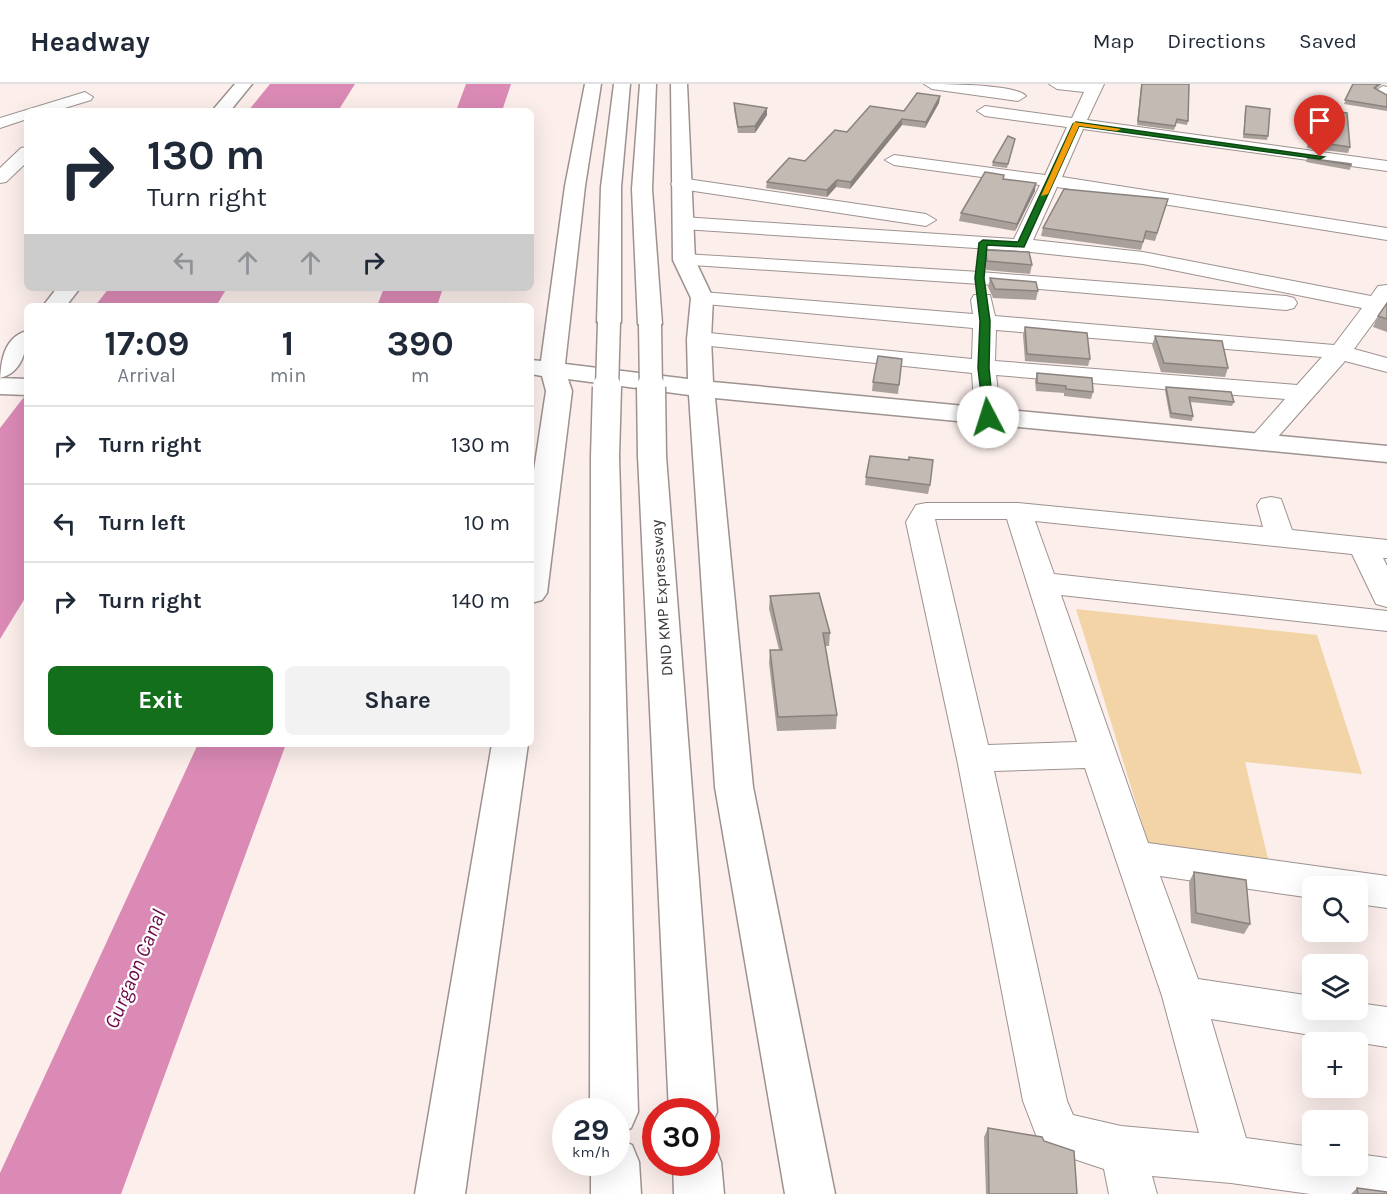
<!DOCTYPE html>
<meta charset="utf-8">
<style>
:root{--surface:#fff;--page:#f2f2f3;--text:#1f2937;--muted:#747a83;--line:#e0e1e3;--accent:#136f1c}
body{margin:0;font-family:Karla,sans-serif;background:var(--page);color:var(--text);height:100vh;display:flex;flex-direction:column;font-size:22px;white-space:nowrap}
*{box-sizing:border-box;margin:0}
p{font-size:20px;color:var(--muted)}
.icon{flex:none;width:33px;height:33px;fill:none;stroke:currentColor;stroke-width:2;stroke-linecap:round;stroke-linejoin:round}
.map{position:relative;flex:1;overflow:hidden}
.panel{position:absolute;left:24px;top:219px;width:510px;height:444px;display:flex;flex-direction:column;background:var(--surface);border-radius:9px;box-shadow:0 6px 24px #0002}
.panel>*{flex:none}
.banner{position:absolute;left:24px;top:24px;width:510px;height:183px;border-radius:9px;box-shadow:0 6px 24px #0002;background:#fff;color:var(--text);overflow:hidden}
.fabs{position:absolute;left:1302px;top:792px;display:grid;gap:12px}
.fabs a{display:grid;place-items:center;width:66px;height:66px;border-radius:9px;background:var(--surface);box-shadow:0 6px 24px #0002;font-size:30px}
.speed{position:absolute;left:552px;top:1014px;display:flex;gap:12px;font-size:30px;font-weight:700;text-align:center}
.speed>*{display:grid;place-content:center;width:78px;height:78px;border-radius:50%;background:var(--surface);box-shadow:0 6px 24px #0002;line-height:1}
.speed small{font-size:15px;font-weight:400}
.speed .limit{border:9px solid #d22;background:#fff;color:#111}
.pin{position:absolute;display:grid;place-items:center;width:51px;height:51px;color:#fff;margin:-62px -26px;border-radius:50% 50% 50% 0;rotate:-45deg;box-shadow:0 0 6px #0007}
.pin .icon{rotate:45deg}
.me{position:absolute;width:66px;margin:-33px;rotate:355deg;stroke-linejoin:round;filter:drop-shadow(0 0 4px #0008)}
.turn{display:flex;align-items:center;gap:21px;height:126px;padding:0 24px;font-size:27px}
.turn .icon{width:78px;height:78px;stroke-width:2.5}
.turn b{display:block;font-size:42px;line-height:51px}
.lanes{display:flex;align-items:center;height:57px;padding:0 24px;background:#0003;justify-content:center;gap:30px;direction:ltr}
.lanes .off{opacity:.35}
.eta{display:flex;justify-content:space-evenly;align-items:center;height:102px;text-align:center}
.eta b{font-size:36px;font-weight:700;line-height:42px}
.button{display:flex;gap:12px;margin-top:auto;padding:12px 24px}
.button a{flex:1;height:69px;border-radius:9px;background:var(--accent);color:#fff;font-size:24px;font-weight:700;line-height:69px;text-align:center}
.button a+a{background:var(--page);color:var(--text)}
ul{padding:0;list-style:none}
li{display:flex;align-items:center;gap:18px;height:78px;padding:0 24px;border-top:2px solid var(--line)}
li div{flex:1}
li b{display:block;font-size:22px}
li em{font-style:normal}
header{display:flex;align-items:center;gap:36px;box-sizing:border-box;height:84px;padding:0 30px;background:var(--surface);border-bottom:2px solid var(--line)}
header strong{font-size:28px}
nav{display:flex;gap:33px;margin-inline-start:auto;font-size:21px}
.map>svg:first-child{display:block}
.green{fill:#f2d4a7}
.water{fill:#da8ab5}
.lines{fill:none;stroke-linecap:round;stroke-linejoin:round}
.street-casing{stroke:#9d9290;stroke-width:2}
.secondary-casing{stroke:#9d9290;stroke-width:3}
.highway-casing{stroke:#9d9290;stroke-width:3}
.street{fill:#fff;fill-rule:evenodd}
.secondary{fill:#fff;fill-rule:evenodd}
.highway{fill:#fff;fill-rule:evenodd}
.highway-bridge-far1-casing{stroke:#9d9290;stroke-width:25;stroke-linecap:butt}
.highway-bridge-casing{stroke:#9d9290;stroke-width:31;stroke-linecap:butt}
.highway-bridge-far1{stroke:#fff;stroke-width:22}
.highway-bridge{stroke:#fff;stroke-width:28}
.wall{fill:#a9a09b}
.shaded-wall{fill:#89827e}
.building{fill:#c4bab4;stroke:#89827e;stroke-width:1.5}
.route{fill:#136f1c;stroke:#0c4812;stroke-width:1.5}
.slow{fill:#f59e0b}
.labels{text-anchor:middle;stroke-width:4.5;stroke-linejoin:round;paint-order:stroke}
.street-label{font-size:16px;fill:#3f3a39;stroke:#fff}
.near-water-label{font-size:21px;font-style:italic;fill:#6d0c4c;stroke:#fff}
</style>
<header>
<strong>Headway</strong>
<nav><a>Map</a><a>Directions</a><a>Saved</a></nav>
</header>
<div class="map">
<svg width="1387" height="1110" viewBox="0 0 1387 1110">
<rect width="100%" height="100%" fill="#fbeeeb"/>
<!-- green -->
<path class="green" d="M1076,525L1317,551L1362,690L1245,678L1269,779L1149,761Z"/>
<!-- water -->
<path class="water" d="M270,0H355L338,27H248Z
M466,0H511L502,27H456Z
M109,204H227L216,222H95Z
M384,204H443L437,222H377Z
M27,309V511L0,555V344Z
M198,660H286L121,1110H0V1089Z"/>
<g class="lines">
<defs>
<path id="street" d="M924,0C942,0 1016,0 1026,12L1018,17L932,5Z
M1049,0H1104L1087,36L1387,77V87L1083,45L1062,93L1387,144V156L1057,103L1033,156L1143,168L1371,212L1378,202L1387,201V220L1354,265L1387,274V288L1345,277L1269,363L1260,366L1251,363L1247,358L1285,315L996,291L1001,333L997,338L988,341L979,338L975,333L972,289L691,260L688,255L691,250L699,248L972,275L973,244L694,219L691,214L694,209L702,208L973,230L971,216L974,211H990L995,232L1334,261L1362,224L1143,180L1021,167L683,145L673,139L683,133L1014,155L1040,101L894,81L885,76L894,71L1045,91L1067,43L985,32L977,27L985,22L1072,34L1084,8L1057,5ZM996,246L1322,273L1297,301L995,277Z
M1383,2L1387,3V13L1375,7Z
M85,8L93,13L91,16L55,27H27V35L0,44V34Z
M27,63V78L6,98L0,99V84L21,64Z
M680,94L926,130L936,136L926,142L674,104L671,100L674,96Z
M684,170L980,188L1286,212L1294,214L1297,219L1294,224L1286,226L980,200L677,180L674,176L677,172Z
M1271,413L1281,415L1292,446L1387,456V474H1383L1387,482V523L1376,520L1352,470L1035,437L1054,490L1387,527V547L1061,511L1148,759L1387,792V824L1358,820V802H1312V814L1160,792L1198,895L1312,912V926H1358V919L1387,923V963L1211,935L1246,1054L1312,1063V1082H1358V1070L1387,1074V1110H1310L1231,1099L1152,1092L1157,1110H1109L1104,1085L1041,1064L1023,1017L957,675L906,438L916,421L926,419H1018L1263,443L1257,421L1261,415ZM935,435H1007L1077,658L988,661ZM1085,684L1162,912L1199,1049L1121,1042L1073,1031L1067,1017L994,687Z"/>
<path id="secondary" d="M235,0H252L230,27H212Z
M585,0H601L585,102L565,280L688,295L687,255L691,214L673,176L671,0H687L695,176L713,214L711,255L713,298L1387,362V378L715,314L753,703L835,1110H785L715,703L689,311L568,295L572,307L547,509L542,516L531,519V406L546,307L542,292L531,290V276L541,277L565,102Z
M57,204H80L66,222H43Z
M27,247C27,266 22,289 0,294L27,295V311L0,310C0,286 0,254 27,247Z
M492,660H528L465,1110H415Z"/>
<path id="highway" d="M614,0H630L621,103V238L617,243H601L597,238L601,103Z
M640,0H656L652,105L662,240L658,245H642L638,240L632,105Z
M652,364L662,366L666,372L717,1028L710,1044L706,1046V1028H669L638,372L642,366Z
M605,365L615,367L619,373L638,1028L631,1044L616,1050V1028H590L591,373L595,367Z
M616,1054L632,1061L639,1078L641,1110H591V1078H616Z
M706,1058L714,1061L721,1078L724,1110H674L673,1078H706Z"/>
</defs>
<!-- street casing -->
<use href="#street" class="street-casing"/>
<!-- secondary casing -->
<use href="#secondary" class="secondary-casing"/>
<!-- highway casing -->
<use href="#highway" class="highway-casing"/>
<!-- street -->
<use href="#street" class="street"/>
<!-- secondary -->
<use href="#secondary" class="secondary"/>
<!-- highway -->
<use href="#highway" class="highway"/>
<defs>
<path id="highway-bridge-far1" d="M650,240L651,304
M607,304L609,238"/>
<path id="highway-bridge" d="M651,303L652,372
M605,373L607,303"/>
</defs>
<!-- highway-bridge-far1 casing -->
<use href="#highway-bridge-far1" class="highway-bridge-far1-casing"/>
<!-- highway-bridge casing -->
<use href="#highway-bridge" class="highway-bridge-casing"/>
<!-- highway-bridge-far1 -->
<use href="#highway-bridge-far1" class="highway-bridge-far1"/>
<!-- highway-bridge -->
<use href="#highway-bridge" class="highway-bridge"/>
</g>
<!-- wall -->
<path class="wall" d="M1141,0H1189L1188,37L1187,41L1176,39L1174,46L1137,41Z
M1353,0H1382L1376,5L1387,13V27L1344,20Z
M940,12L939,19L925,44L902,41L850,105L836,103L827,113L766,104L767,98L805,77L847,48Z
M734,19L767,24V31L755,49H738L734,26Z
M1246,22L1268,52L1267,56L1243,54L1245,26Z
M1312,25L1350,63L1348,69L1307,64L1310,31Z
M1014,59L1007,84L992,82L993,78Z
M1307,74L1351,81L1350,86L1306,78Z
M1003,95L1035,107L1015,147L959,137L961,129Z
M1168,115L1155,157L1144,155L1141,166L1041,152L1043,144Z
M986,166L1032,181L1030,190L986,186L984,174Z
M990,194L1038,207L1036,216L993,214L988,203Z
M1387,219V248L1373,243L1378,232Z
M1025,243L1090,275L1088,282L1025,277L1023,251Z
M1155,252L1228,284L1225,293L1161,288L1152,261Z
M902,275L898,310L872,307L873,298Z
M1037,289L1093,308L1091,315L1064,312V309L1036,307L1035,297Z
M1166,303L1234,318L1232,322L1190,318L1193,332L1192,337L1170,334L1165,307Z
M866,393L930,401L928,410L865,401Z
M770,512L830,549L829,562H825L837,631L836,645L777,647L769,579L770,566H779L769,525Z
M1194,788L1250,840L1244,850L1191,839L1189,798Z
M988,1044L1077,1110H986L984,1053Z
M1357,1104L1387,1110H1351Z"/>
<!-- shaded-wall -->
<path class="shaded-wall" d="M940,12L939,19L925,44L926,38Z
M767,24V31L755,49V42Z
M902,35V41L850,105L851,98Z
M837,96L836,103L827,113V106Z
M1036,99L1035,107L1015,147L1017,140Z"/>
<!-- building -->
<path class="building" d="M1142,0H1189L1188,37L1177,35L1175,42L1138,37Z
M1353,0H1379L1374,4L1387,11V23L1345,16Z
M917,9L940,12L926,38L902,35L851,98L837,96L827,106L767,98L789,74L805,77L835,46L847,48L870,22L904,27Z
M734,19L767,24L755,42L738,43Z
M1246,22L1270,25L1268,52L1244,50Z
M1312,25L1347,29L1350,63L1309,57Z
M1008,52L1015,55L1008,80L993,78Z
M1307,74L1351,80V81Z
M985,88L1004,91L1003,95L1036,99L1017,140L961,129Z
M1064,105L1168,115L1157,149L1146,147L1143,158L1043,144Z
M986,166L1029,168L1032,181L987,177Z
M990,194L1036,198L1038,207L995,205Z
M1387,219V235L1378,232Z
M1025,243L1087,249L1090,275L1027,270Z
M1155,252L1222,257L1228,284L1164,279Z
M878,272L902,275L899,301L873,298Z
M1037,289L1092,294L1093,308L1066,305V302L1037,299Z
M1166,303L1231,308L1234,318L1189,313L1193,332L1171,329Z
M870,372L909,376V373L933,376L930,401L866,393Z
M819,509L830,549H823L837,631L778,633L770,566H782L770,512Z
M1194,788L1246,796L1250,840L1196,829Z
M988,1044L1042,1053L1044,1057L1074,1067L1077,1110H989Z
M1357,1104L1387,1108V1110H1358Z"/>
<!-- route -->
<path class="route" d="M1076,38L1324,73L1320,75L1079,42L1024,163L987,161L984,194L990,237L989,284L994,333L984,335L978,284L980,237L975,194L979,159L983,156L1018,158L1073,40Z"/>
<!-- slow -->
<path class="slow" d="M1074,38L1121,45L1117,47L1079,42L1048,110L1041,112Z"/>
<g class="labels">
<!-- street labels -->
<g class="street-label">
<text transform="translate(661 514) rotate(-94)" y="6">DND KMP Expressway</text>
</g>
<!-- near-water labels -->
<g class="near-water-label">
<text transform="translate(135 885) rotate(-67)" y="7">Gurgaon Canal</text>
</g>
</g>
</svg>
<div class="fabs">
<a><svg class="icon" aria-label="search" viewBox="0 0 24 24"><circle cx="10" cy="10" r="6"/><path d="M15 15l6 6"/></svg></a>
<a><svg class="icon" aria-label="layers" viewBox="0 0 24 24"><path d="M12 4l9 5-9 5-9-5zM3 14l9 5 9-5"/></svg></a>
<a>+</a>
<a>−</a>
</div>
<div class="speed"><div>29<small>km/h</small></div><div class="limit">30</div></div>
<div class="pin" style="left:1320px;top:73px;background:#d93025"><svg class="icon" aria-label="arrive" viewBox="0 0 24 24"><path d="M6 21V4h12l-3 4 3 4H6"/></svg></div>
<svg class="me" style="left:988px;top:333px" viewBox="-20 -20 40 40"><circle r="19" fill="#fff"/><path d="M0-13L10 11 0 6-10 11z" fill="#136f1c"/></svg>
<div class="banner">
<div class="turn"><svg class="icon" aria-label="right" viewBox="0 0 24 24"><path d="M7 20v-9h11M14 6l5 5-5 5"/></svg><div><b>130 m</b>Turn right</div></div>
<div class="lanes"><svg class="icon off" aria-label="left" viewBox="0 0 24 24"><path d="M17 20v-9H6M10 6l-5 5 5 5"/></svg><svg class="icon off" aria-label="ahead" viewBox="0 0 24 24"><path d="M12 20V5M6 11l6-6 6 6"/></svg><svg class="icon off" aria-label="ahead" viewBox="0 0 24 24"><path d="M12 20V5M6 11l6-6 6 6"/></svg><svg class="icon" aria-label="right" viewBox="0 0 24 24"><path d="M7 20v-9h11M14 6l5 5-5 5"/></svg></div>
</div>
<section class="panel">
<div class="eta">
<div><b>17:09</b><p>Arrival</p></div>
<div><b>1</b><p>min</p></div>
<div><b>390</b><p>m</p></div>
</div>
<ul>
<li><svg class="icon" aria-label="right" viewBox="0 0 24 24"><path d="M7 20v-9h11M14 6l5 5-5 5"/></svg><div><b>Turn right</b></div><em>130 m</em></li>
<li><svg class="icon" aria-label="left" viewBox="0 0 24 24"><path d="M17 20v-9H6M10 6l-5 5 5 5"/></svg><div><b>Turn left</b></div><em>10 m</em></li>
<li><svg class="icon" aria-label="right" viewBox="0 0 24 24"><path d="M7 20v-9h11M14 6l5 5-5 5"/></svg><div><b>Turn right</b></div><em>140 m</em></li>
</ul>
<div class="button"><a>Exit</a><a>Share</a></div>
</section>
</div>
